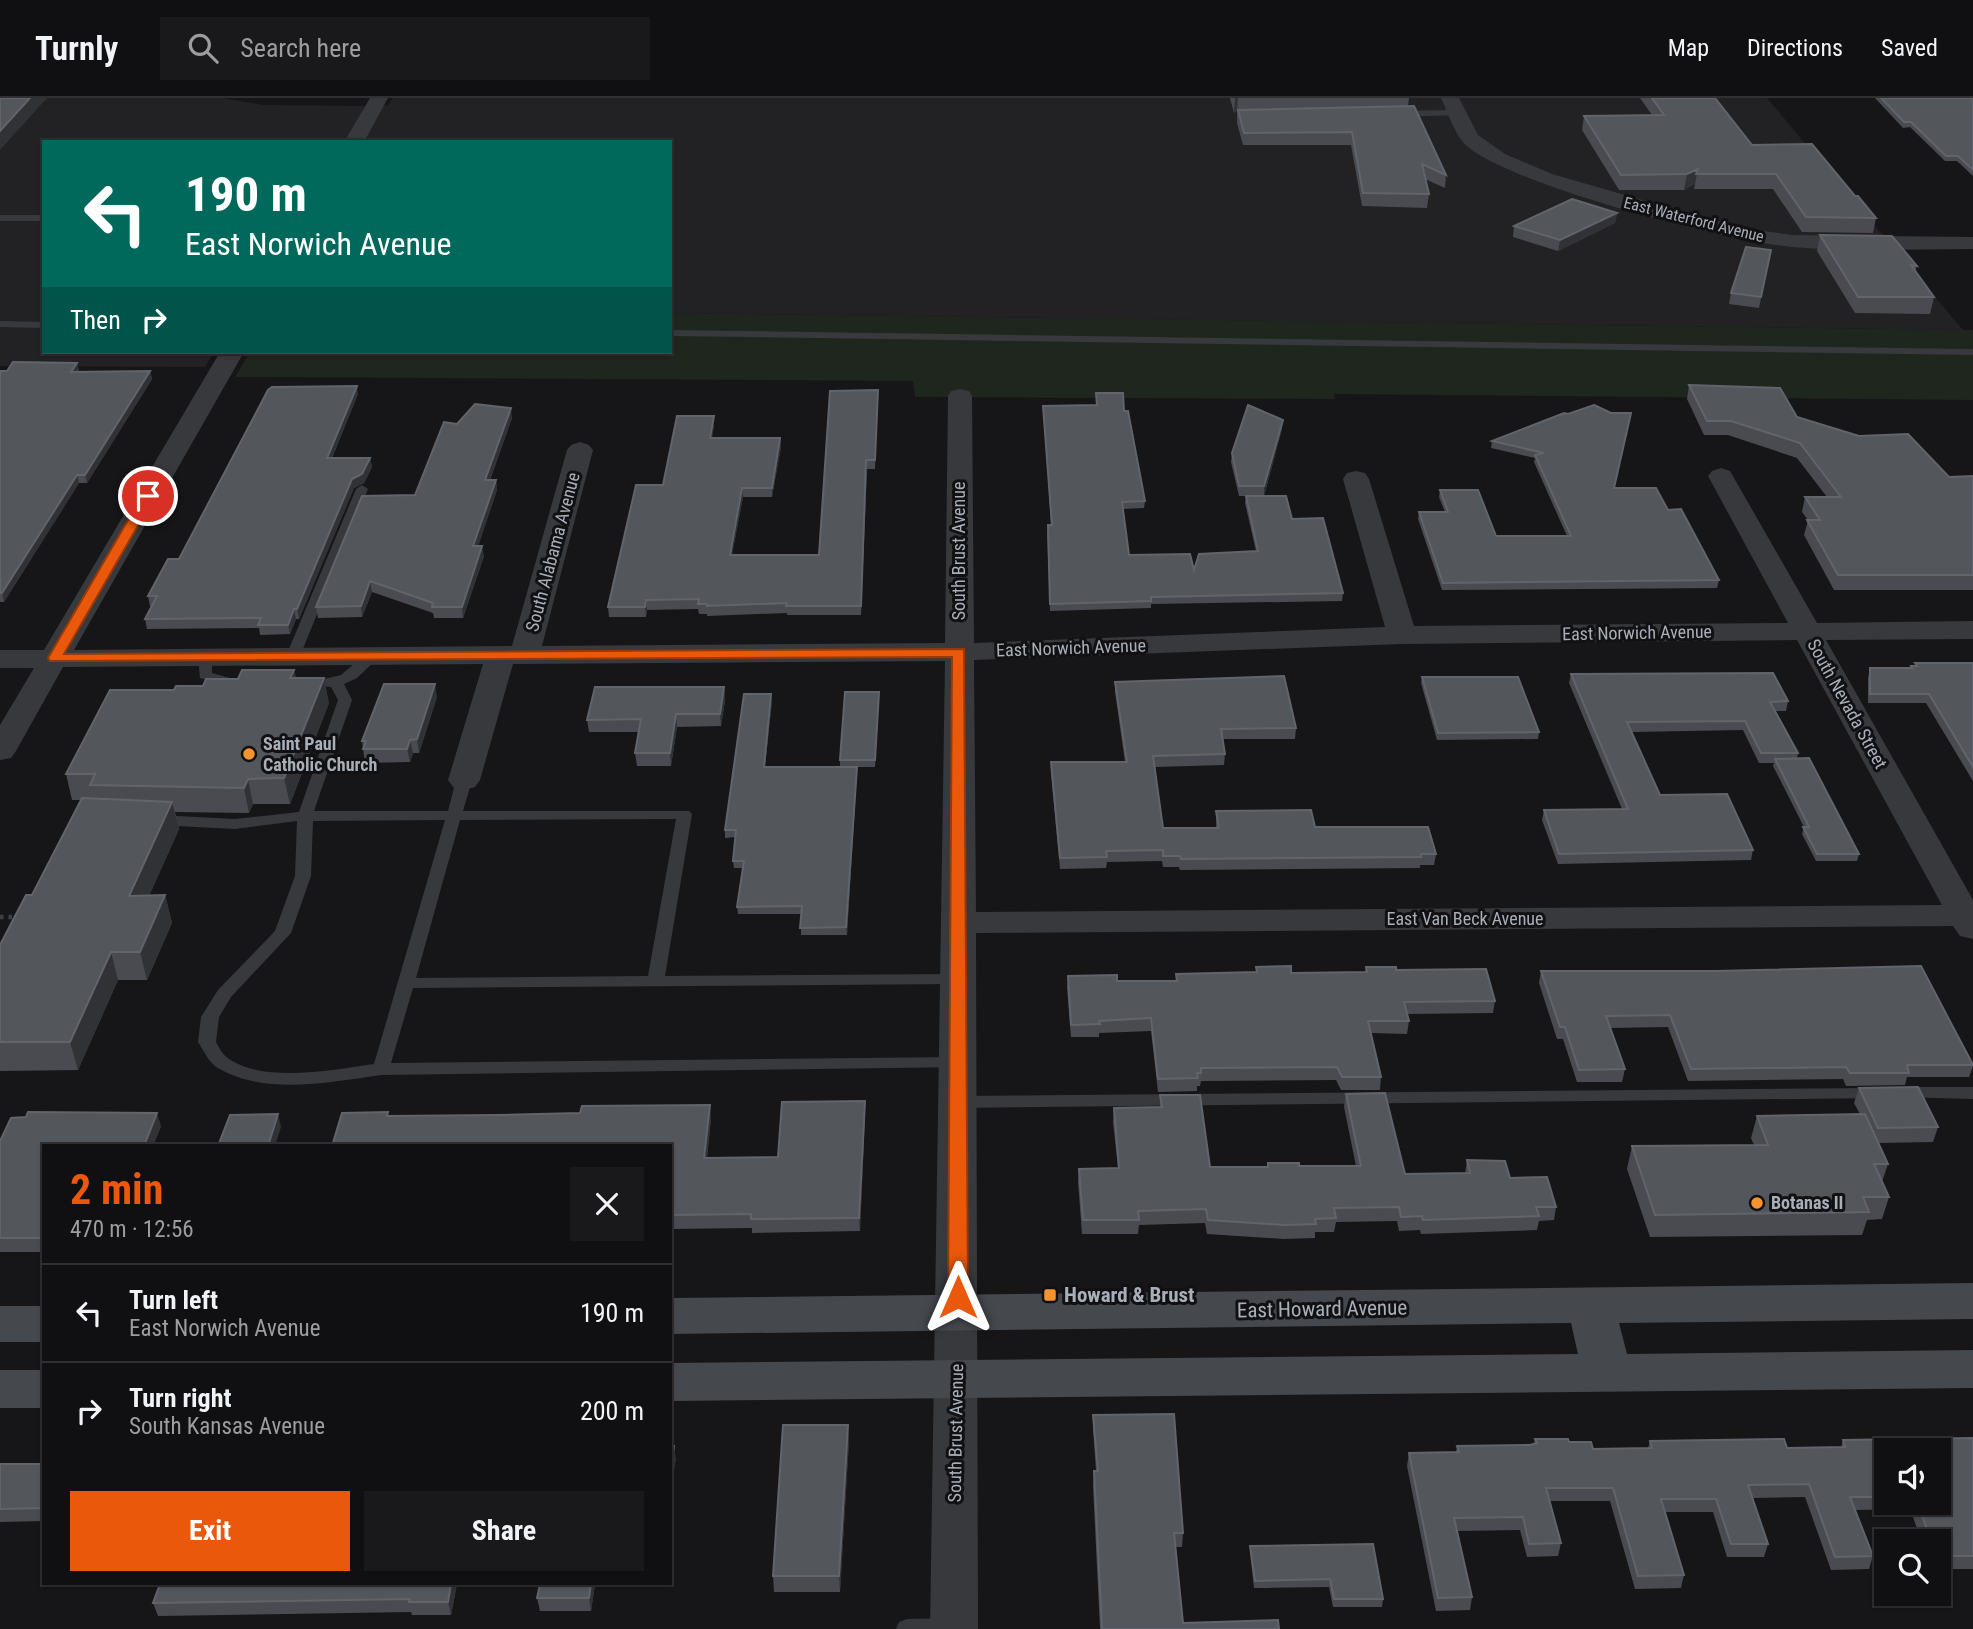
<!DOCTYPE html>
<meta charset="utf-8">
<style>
:root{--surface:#101012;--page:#19191b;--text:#f1f3f6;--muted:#9c9d9f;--line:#303032;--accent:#ea580c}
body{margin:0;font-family:"Roboto Condensed",sans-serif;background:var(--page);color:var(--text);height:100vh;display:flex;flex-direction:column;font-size:26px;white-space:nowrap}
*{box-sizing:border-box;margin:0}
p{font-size:23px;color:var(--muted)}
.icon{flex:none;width:38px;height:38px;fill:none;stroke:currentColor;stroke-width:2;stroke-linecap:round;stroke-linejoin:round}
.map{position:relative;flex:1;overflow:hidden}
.side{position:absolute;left:42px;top:1046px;width:630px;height:441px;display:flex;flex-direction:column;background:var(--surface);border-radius:0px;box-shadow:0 2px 5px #0004,0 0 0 2px var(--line)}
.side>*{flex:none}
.top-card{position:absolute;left:42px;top:42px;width:630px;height:214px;border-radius:0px;box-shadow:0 2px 5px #0004,0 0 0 2px var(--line);background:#00695c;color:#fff;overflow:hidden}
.fabs{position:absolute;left:1874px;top:1340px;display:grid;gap:14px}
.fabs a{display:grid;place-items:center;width:77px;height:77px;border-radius:0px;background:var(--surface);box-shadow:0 2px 5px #0004,0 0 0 2px var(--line);font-size:35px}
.pin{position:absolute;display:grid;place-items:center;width:60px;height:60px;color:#fff;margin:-30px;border:4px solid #fff;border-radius:50%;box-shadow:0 2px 7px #0007}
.me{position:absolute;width:77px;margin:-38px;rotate:0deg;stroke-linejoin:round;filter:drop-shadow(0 0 5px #0008)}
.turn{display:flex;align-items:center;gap:24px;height:147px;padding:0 28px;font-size:32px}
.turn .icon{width:91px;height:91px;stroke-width:2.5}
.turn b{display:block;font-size:49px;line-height:60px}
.then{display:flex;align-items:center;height:66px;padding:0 28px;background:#0003;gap:14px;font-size:26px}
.round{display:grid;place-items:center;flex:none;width:74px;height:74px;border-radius:0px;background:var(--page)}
.head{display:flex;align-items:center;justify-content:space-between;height:119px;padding:0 28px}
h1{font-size:42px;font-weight:700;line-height:52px;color:var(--accent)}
.cta{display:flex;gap:14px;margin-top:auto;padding:14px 28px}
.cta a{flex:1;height:80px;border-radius:0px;background:var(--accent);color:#fff;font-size:28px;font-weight:700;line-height:80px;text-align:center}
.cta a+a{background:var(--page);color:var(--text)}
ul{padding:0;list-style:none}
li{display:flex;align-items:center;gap:21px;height:98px;padding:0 28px;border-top:2px solid var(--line)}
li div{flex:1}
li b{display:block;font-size:26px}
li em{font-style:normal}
header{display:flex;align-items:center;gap:42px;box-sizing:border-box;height:98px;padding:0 35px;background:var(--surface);border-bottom:2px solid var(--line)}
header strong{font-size:33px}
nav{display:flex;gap:38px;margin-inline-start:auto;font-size:24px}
.search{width:490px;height:63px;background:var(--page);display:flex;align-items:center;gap:18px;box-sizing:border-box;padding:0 24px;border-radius:0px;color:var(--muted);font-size:26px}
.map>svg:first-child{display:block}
.built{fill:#222225}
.green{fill:#1e261e}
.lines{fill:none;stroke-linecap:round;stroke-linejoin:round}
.path{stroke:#3d4044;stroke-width:4.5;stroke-dasharray:3.5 5;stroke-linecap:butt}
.service{fill:#37393d;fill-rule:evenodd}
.minor{fill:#37393d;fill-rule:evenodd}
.secondary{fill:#45484d;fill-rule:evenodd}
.wall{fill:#494b50;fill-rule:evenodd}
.shaded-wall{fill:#303235}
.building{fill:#53565b;stroke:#61646a;stroke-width:2}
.route{fill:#ea580c;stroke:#983908;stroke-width:2}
.poi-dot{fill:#f59330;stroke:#111113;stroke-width:2.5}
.labels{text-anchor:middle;stroke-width:6;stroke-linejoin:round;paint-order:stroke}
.far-street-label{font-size:16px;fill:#a8afb8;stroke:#111113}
.street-label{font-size:18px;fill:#a8afb8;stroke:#111113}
.poi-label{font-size:18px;font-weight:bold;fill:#a8afb8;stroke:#111113;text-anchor:start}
.near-poi-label{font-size:21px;font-weight:bold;fill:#a8afb8;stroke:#111113;text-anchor:start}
.near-street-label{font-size:21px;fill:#a8afb8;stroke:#111113}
</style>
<header>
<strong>Turnly</strong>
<div class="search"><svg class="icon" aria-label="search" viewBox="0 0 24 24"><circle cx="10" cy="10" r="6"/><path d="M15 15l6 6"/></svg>Search here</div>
<nav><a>Map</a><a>Directions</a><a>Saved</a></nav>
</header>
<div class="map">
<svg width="1973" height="1531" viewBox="0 0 1973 1531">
<rect width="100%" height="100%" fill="#161618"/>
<!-- built -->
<path class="built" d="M0,0H222L263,7L363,8L388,7L393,0H1767L1963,232L670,215V44H44V254H214L205,269L0,268Z"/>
<!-- green -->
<path class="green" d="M670,215L1973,232V302L1334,296L1335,301L915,299L913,283L235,279L250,254H670Z"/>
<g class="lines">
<!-- path -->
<path class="path" d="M0,819H20"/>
<!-- service -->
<path class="service" d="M1457,12L1462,15L1460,17L1397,19L1392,16L1397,13Z
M0,117H44V123H0Z
M0,223L44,224V230L0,229Z
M670,232L1973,251V257L670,238Z
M362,387L368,391L300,558L298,561H288L286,558L356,391Z
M373,553L380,557L378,560L357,580L344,586L352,602L314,713H448L456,682L464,677L472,682L463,713H689L692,716L665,878L958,876L966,881L958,886L413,890L391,965L958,959L964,961L967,965L964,969L381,977C330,984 265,998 218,970C209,965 204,953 198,944L201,919L218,892L275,833L295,778L297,723L235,731L157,727L149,722L157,717L235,721L299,714L338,602L331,589L320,588L318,585L320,582L341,577L368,554ZM676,721L648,878L416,880L460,722ZM445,722L374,966C334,972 264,985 229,961C223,957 219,950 216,944L219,919L231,899L291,835L311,778L313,723Z
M205,555L212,559V575L241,583L243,586L241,589L236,590L200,580L198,559Z
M1902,989H1973V1001L1896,999L1893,995L1896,991Z
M1876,990L1882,992L1885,996L1882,1000L958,1010L952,1008L949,1004L952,1000L958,998Z
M952,1520L960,1523L963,1531H896L899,1524L907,1521Z"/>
<!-- minor -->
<path class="minor" d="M370,0H388L364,44H344Z
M1441,0H1459L1478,37L1505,56L1552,76L1684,114L1750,131L1792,137L1973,139V151C1913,151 1852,154 1793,149C1734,145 1496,84 1462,43C1453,31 1447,13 1441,0Z
M220,254H244L74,552L512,548L567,352L571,347L580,344L589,347L593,352L542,548L945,545L948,298L951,293L960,291L969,293L972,298L974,545L1385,529L1343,381L1347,375L1356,373L1365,375L1369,381L1414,528L1788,525L1708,378L1712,373L1721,370L1730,373L1817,525L1973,523V541L1826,542L1973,802V841L1960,838L1953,828L976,835L978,1531H930L945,563L513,566L480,682L475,689L464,692L453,689L448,682L483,566L63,569L16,653L11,660L0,662V627L34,570H0V552H44ZM1797,542L1942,807L976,814L974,562L1402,546Z"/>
<!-- secondary -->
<path class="secondary" d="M1973,1185V1221L1619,1225L1627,1256L1973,1252V1290L670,1303V1265L1578,1256L1571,1225L670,1236V1200Z
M0,1208H44V1244H0Z
M0,1272H44V1310H0Z"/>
</g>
<!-- wall -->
<path class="wall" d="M1230,0H1409L1408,8L1446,77L1445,90L1425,81L1429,96L1427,110L1362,108L1351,47H1243L1237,25V13L1234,15Z
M1640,0H1715L1752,47L1855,98L1876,120L1873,135L1802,134L1773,91H1694L1695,86L1684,92H1619L1582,32L1584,18L1652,17Z
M1875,0H1973V78L1957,63H1945L1910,29L1903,30Z
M1617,115L1615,125L1558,153L1513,139L1514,128Z
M1820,137L1917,168L1915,174L1934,199L1930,216L1855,215L1817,153Z
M1771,152L1759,210L1729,206L1731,195Z
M77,265L79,273H150L152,281L87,385H79L4,504H0V273Z
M1689,287L1797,319L1949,379L1973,378V492H1834L1804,437L1808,422L1802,414L1805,399H1827L1797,360L1728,337H1704L1687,301Z
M878,292L875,371H867L861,517H787V515L707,518V516H699L698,511L647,512L646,519H609L608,509L663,387L714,318V327L712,340H780L781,349L772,399H743L732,457H819Z
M358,296L332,360H370L372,369L364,385L354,390L299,521H296L290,536L260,537L259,530L147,531L145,521L152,508H150L148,498L179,461Z
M1043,308L1124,313L1145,403L1144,410L1123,411L1129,457L1194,472L1256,453L1245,405L1246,398L1292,421L1343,495L1342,503L1151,506V510L1050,513L1047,434L1051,427Z
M1564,315L1614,390L1668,412L1719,482L1717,490L1442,492L1418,421L1419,414H1445L1439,399L1440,392L1496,438H1567L1534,364L1535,360L1491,350L1492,343Z
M512,320L490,382H496L497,392L478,448L484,458L463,520H434L433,515L372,494L362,519L318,520L316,509L415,397L457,326Z
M1282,331L1264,398H1239L1231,364L1232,355Z
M1915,565H1973V683L1926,605H1868V580L1870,570H1910L1911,568H1915Z
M294,572L296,580L329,605L290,706H253L249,715L175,714L179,731L149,798L165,797L172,825L147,882H118L78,972L0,973V847L32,797L81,702H72L66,676L174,592Z
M1571,576L1788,603L1786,613H1775L1798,655L1797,660L1859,756L1857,763H1816L1802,736L1804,729L1773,668L1774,665H1759L1743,632L1631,634L1660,697L1753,752L1751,762L1558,766L1542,722L1544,712L1622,711L1569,585Z
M1422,579L1539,634L1538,641L1437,642L1421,585Z
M1115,584L1296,630L1295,641H1222L1225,656L1224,667L1155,669L1163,730H1216V713L1315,729L1436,756L1434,767H1420V770L1180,772L1179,769H1163L1162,763L1107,764L1106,770L1060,771L1051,675V664H1125L1115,594Z
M724,589L725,602L721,628L677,629L671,668H637L635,655L639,634H589L587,622Z
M437,599L419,655H413L410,664L365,665L362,643Z
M879,600L875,669H857L847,837H801V816H738L737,809L743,770H734L733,763L736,739L725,740V732L772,603L765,669H840V662Z
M1256,869L1291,875L1365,874L1366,869L1396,872L1495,903L1493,915L1407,916L1409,923L1407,936L1371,935L1381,979L1380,992H1341L1336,982L1201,983L1200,988H1197V993L1158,994L1151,933L1099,935V939H1071L1067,890L1068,878L1117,883H1176V876L1256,874Z
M1541,873L1973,966V968L1969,979H1907L1905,987L1846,988L1843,981L1688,983L1668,929L1610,930L1625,971L1622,984H1577L1563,941H1557L1539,885Z
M1859,990L1938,1029L1933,1044L1878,1045L1888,1066L1882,1084L1889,1099L1882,1121L1867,1122L1862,1137L1650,1139L1627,1071L1632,1048L1754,1047L1751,1040L1757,1018L1860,1016L1854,1005Z
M1346,996L1405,1076H1465L1467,1062L1510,1080L1556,1109L1554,1122L1539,1123L1537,1132L1421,1136L1420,1132L1399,1133L1397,1123L1336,1124L1334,1134H1315V1140L1284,1141L1207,1136L1205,1125L1139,1127L1138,1136H1082L1078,1084L1079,1071L1118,1070L1113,1024L1114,1010L1160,1009V997L1210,1069H1267L1268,1065L1299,1068H1356L1344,1009Z
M865,1003V1017L860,1133L752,1135V1130L670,1131V1048H333L342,1015L389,1018L711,1021L707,1060L778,1059Z
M161,1028L153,1048H44V1154H0V1043Z
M1093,1317L1183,1435L1182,1449H1176L1183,1525L1279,1531H1100L1093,1388L1094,1373H1096L1093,1331Z
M1973,1340V1471H1939V1444H1922L1910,1411L1855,1412L1873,1458L1869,1471L1831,1472L1805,1399L1752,1400L1768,1446L1764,1459H1727L1713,1414H1665L1684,1477L1681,1490L1635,1491L1610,1403H1550L1561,1445L1558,1458L1527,1459L1520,1432L1457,1433L1472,1499L1470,1512L1436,1513L1407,1368L1409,1355L1456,1354L1457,1348L1530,1347L1534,1346L1535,1341L1569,1344L1593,1351L1648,1350L1650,1343L1787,1350L1841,1349L1843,1342ZM1886,1353L1939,1405H1886Z
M849,1343L840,1494H774L773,1478Z
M0,1366H44V1423L0,1424Z
M1250,1448L1383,1501L1382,1509H1333L1329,1489L1254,1490L1250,1455Z
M160,1486H457L451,1517H412L411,1514L158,1518L153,1505Z
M540,1486H595L591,1513H540L537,1500Z"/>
<!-- shaded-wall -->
<path class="shaded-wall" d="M30,0H47L0,52V33Z
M1235,0H1238L1237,13L1234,15Z
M1698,71L1695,86L1684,92L1687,76Z
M1617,115L1615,125L1558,153L1560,142Z
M77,265L79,273L71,274Z
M150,273L152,281L87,385L85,377Z
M357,288L358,296L328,369L327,360Z
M511,310L512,320L486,392L485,382Z
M714,318V327L711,349L710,340Z
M1283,322L1282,331L1264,398V388Z
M780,340L781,349L772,399V390Z
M370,360L372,369L364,385L354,390L299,521L297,511L352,381Z
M866,362L867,371L861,517V508Z
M77,377L79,385L4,504L2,495Z
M496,382L497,392L475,458L473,448Z
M742,390L743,399L730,467V457Z
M482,448L484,458L463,520L462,509Z
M370,483L372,494L362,519L361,508Z
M646,502L647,512L646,519L645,509Z
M294,511L296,521L290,536L288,527Z
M294,572L299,596L290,580Z
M324,580L329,605L290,706L284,680Z
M435,586L437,599L419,655L417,641Z
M724,589L725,602L721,628L720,616Z
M771,596L772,603L764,676V669Z
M676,616L677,629L671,668L670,655Z
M410,642L413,655L410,664L407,651Z
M857,669V676L847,837L846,829Z
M248,681L253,706L249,715L244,690Z
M172,704L179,731L137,825L129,798Z
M165,797L172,825L147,882L140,854Z
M111,854L118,882L78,972L70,944Z
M865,1003V1017L860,1133L859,1120Z
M710,1007L711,1021L705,1073L704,1060Z
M157,1015L161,1028L153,1048H144Z
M278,1016L281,1029L275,1048H268Z
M848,1327L849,1343L840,1494L839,1478Z
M674,1348L676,1361L670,1400V1376Z
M451,1486H457L451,1517L448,1504Z
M591,1486H595L591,1513L589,1500Z"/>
<!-- building -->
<path class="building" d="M0,0H30L0,33Z
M1652,0H1715L1752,47L1812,46L1855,98H1858L1876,120L1806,119L1776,76H1696L1698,71L1687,76L1621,77L1584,18L1664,17Z
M1881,0H1973V72L1958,58H1946L1911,24H1904Z
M1414,8L1446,77L1422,66L1429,96L1363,95L1352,34L1244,35L1238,12Z
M1572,101L1617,115L1560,142L1514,128Z
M1820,137L1892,138L1917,168L1911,167L1934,199H1858Z
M1746,149L1771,152L1761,199L1731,195Z
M13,264L77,265L71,274L150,273L85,377H77L2,495H0V273H7Z
M1689,287L1780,290L1797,319L1859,338L1908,336L1949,379L1973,378V477H1838L1807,422H1820L1805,399H1841L1800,345L1731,323H1707Z
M357,288L327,360H370L362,376L352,381L297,511H294L288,527H258L261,520L145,521L157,498H148L168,461H179L268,292L272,289Z
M878,292L875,362H866L861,508H786L787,505L707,508V506H698L699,501L646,502L645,509H608L636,387H663L677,318H714L710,340H780L772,390H742L730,457H819L830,293Z
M1096,295H1123L1124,313H1128L1145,403L1122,404L1129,457L1190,456L1194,472L1199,456L1258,453L1246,398H1286L1292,421L1323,420L1343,495L1151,499V503L1050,506L1048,427H1052L1043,308L1097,307Z
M475,306L511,310L485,382H496L473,448H482L462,509H432L433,505L370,483L361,508L316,509L362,398L415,397L444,324L457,326Z
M1248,307L1283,322L1264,388H1239L1232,355Z
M1594,307L1611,315H1631L1614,390H1656L1668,412L1681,411L1719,482L1443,485L1419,414H1448L1440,392H1478L1496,438H1571L1535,357L1544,355L1492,343L1564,315L1568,316Z
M1915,565H1973V669L1929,596H1870V570H1912L1911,568H1917Z
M242,572H294L290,580H324L284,680L248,681L244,690L90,687L95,676H66L110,592H174L176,588H203L206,581H238Z
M1773,575L1788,603L1770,604L1798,655H1761L1745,623L1627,624L1660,697L1727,696L1753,752L1559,756L1544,712L1628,711L1571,576Z
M1284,578L1296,630L1221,631L1225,656L1153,658L1163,730H1219L1216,713L1311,712L1315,729H1428L1436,756H1421V759L1181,761L1180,758H1163V752L1106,753L1107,759L1060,760L1051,664H1127L1115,584Z
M1422,579H1518L1539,634L1438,635Z
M384,586H435L417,641L410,642L407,651H363L366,643H362Z
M595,589H724L720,616H676L670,655H635L641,621L587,622Z
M845,594H879L875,662H840Z
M744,596H771L764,669H857L846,829L800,830L802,808L737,809L744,763H733L736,732H725Z
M1809,660L1859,756H1817L1803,729H1809L1775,661Z
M82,700L172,704L129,798L165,797L140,854H111L70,944H0V847L26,797H32Z
M1291,868V875L1367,874L1366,869H1396V872L1486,871L1495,903L1404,904L1409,923H1368L1381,979H1342L1337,969L1201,970V975H1197L1198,980L1158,981L1151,920L1099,923L1100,926L1071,927L1068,878L1117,877V883H1177L1176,876L1257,874L1256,869Z
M1921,868L1973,967H1907L1909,975H1850L1846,969L1691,971L1670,917L1606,918L1625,971L1579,972L1565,929H1560L1541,873H1716Z
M1918,989L1938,1029L1878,1030L1859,990Z
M1385,995L1405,1076L1470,1075L1467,1062L1505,1063L1510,1080L1547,1079L1556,1109H1536L1539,1118L1423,1122L1422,1118L1401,1119L1399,1109L1334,1110L1336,1120L1315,1121L1316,1126L1285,1127L1208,1122L1206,1111L1138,1113L1139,1122H1083L1079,1071L1119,1070L1114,1010L1162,1009L1160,997H1200L1210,1069H1268V1065H1299V1068H1361L1346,996Z
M865,1003L859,1120L751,1121V1116L670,1117V1048H332L342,1015L388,1014L387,1018L498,1017L580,1015L582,1008L710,1007L704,1060L778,1059L782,1004Z
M28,1014L157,1015L144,1048H44V1140H0V1043L11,1020L26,1019Z
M278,1016L268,1048H218L230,1017Z
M1865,1016L1888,1066H1874L1889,1099H1863L1869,1114L1655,1117L1632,1048L1768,1047L1757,1018Z
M1174,1316L1183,1435H1174L1183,1525L1278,1522L1279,1531H1102L1094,1373H1098L1093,1317Z
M783,1327H848L839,1478H773Z
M1973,1340V1458H1939V1444H1932L1917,1405H1939V1353H1886V1399H1850L1873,1458L1835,1459L1809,1386L1748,1387L1768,1446H1731L1716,1401H1661L1684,1477L1638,1478L1613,1390H1546L1561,1445L1529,1446L1523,1419L1454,1420L1472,1499L1438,1500L1409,1355L1459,1354L1457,1348L1530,1347L1537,1345L1535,1341H1568L1569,1344H1591L1593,1351L1652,1350L1650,1343L1784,1341L1787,1350L1845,1349L1843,1342Z
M670,1348H674L670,1376Z
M0,1366H44V1410L0,1411Z
M1373,1446L1383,1501H1334L1330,1481L1255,1483L1250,1448Z
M160,1486H451L448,1504H409L410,1501L153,1505Z
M540,1486H591L589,1500H537Z"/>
<!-- route -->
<path class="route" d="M148,394L155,398L64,556L964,551L968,1199L965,1205L958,1207L951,1205L948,1199L952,559L50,563L48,560L142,398Z"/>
<!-- markers -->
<g class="poi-dot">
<circle cx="249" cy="656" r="7"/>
<circle cx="1757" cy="1105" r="7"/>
<rect x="1043" y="1190" width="14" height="14" rx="3.5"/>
</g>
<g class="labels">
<!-- far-street labels -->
<g class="far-street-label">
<text transform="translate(1694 121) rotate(14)" y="6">East Waterford Avenue</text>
</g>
<!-- street labels -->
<g class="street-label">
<text transform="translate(959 453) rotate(-90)" y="6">South Brust Avenue</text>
<text transform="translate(553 454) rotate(-75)" y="6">South Alabama Avenue</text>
<text transform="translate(1637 535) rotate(-1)" y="6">East Norwich Avenue</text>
<text transform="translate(1071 550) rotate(-2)" y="6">East Norwich Avenue</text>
<text transform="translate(1847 606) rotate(61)" y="6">South Nevada Street</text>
<text x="1465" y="827">East Van Beck Avenue</text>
<text transform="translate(956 1335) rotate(-89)" y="6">South Brust Avenue</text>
</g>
<!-- poi labels -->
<g class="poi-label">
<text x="263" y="652">Saint Paul<tspan x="263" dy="21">Catholic Church</tspan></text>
<text x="1771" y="1111">Botanas II</text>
</g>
<!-- near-poi labels -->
<g class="near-poi-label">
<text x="1064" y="1204">Howard &amp; Brust</text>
</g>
<!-- near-street labels -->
<g class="near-street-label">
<text transform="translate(1322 1211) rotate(-1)" y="7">East Howard Avenue</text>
</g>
</g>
</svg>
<div class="fabs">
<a><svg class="icon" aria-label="sound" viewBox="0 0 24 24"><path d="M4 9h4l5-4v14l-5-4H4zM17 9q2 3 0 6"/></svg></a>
<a><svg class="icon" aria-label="search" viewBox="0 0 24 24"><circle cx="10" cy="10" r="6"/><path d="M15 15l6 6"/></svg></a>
</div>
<div class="pin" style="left:148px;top:398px;background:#d93025"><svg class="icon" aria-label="arrive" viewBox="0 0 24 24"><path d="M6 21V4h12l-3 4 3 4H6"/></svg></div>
<svg class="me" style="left:958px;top:1199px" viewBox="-20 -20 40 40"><path d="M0-17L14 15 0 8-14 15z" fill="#ea580c" stroke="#fff" stroke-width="4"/></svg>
<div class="top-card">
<div class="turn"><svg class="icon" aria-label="left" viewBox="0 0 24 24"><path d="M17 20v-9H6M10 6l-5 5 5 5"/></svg><div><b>190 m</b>East Norwich Avenue</div></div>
<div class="then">Then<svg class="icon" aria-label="right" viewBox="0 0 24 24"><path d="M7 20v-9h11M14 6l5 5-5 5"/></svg></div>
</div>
<section class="side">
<div class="head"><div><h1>2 min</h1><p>470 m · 12:56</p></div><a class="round"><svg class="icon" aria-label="close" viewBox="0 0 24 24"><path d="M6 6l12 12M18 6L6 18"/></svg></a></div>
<ul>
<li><svg class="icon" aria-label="left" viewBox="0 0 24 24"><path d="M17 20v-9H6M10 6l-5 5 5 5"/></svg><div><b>Turn left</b><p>East Norwich Avenue</p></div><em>190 m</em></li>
<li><svg class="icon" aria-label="right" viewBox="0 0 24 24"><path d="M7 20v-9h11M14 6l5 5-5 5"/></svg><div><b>Turn right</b><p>South Kansas Avenue</p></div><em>200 m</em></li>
</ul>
<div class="cta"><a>Exit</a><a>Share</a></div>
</section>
</div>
